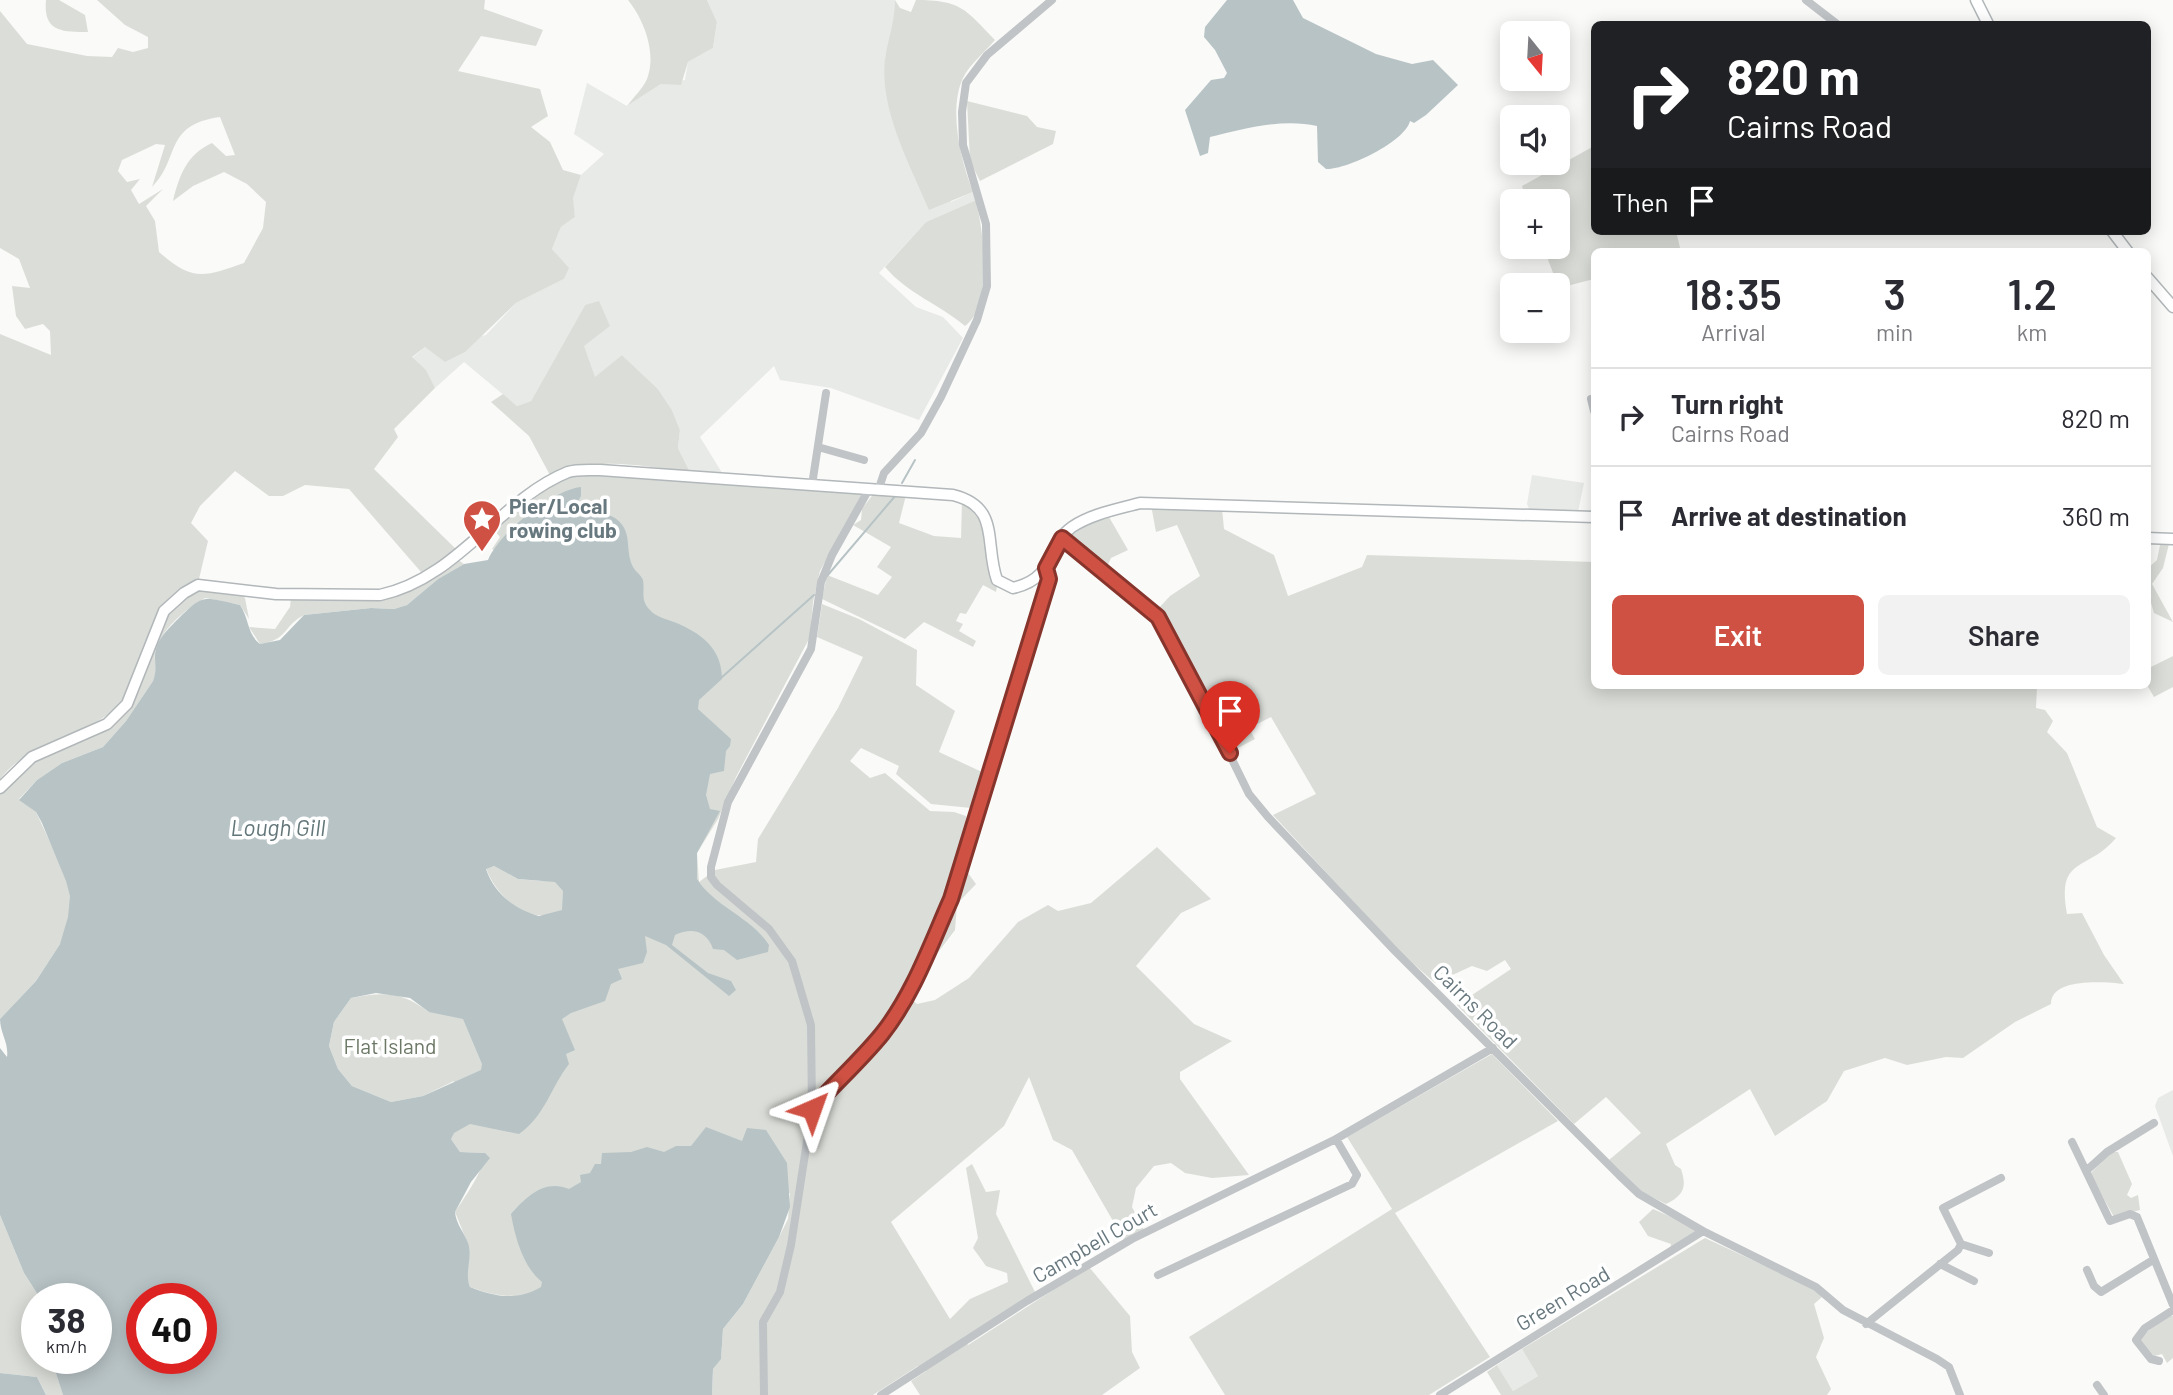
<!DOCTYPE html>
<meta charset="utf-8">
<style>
:root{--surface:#fff;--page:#f2f2f3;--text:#2b2b33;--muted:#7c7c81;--line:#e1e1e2;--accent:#cf5143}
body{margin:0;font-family:Barlow,sans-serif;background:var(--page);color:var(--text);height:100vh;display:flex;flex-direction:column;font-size:26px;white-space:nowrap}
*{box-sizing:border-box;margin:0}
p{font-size:23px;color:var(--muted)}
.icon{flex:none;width:38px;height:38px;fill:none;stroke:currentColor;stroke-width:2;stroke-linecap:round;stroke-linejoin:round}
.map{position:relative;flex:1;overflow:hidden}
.sheet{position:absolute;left:1591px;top:248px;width:560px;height:441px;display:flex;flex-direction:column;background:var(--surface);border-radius:10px;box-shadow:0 4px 18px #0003}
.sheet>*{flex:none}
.guide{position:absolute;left:1591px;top:21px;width:560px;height:214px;border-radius:10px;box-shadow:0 4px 18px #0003;background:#202124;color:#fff;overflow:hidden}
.needle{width:46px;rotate:162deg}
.fabs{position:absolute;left:1500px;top:21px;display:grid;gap:14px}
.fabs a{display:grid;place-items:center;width:70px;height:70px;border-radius:10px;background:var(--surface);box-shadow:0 4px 18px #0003;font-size:35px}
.speed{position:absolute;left:21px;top:1283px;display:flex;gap:14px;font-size:35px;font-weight:700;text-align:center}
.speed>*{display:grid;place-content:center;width:91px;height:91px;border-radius:50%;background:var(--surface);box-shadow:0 4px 18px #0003;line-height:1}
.speed small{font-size:18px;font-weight:400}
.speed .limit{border:10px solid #d22;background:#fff;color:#111}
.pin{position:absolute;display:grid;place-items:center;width:60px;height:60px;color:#fff;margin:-72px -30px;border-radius:50% 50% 50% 0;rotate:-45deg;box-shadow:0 0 7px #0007}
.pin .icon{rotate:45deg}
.me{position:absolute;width:77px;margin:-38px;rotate:43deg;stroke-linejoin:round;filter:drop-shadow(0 0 5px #0008)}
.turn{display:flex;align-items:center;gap:24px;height:147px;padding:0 21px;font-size:32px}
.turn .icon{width:91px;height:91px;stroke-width:2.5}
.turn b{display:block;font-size:49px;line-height:60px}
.then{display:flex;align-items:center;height:66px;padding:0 21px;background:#0003;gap:14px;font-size:26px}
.eta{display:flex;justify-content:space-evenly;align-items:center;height:119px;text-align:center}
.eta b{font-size:42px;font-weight:600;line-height:49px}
.cta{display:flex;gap:14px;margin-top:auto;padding:14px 21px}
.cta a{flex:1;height:80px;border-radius:10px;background:var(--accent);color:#fff;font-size:28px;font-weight:600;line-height:80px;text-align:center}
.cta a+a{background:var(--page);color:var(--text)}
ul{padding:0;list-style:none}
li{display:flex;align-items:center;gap:21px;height:98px;padding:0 21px;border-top:2px solid var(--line)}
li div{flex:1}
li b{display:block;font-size:26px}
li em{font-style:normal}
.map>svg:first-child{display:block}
.built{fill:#e8eae8}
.green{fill:#dbded8;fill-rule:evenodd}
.water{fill:#b8c3c6;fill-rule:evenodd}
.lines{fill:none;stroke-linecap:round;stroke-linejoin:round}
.stream{stroke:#b8c3c6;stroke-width:2}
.major-casing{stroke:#b2b7ba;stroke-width:13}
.minor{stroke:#c0c4c7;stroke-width:8}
.major{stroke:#fff;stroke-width:10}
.route-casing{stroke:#87352c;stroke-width:18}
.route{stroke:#cf5143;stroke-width:12}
.labels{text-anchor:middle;stroke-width:7;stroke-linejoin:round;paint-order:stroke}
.poi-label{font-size:21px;font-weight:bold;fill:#68787f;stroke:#fff;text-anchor:start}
.street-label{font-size:21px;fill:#68787f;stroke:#fff}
.park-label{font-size:21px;fill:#6c7866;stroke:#fff}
.water-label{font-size:23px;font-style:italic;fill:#637679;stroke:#fff}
</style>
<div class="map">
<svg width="2173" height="1395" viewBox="0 0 2173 1395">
<rect width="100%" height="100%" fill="#fafaf8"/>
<!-- built -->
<path class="built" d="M707,0H895V22L885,58L951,202L973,192L976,200L926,222L879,273L916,307L943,317L963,338L919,420L831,388L780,380L774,366L700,437L724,476L690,472L678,448L680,430L672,410L658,389L622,355L595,378L583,346L585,305L531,401L517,406L464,362L435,388L412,358L425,347L486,335L516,303L564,279L568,268L552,249L561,227L575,217L572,198L581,175L604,154L574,134L587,83L627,106L661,84L685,80L688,62L713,48L717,22Z
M1532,475L1584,483L1578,512L1530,511L1527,504Z
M2173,1090V1156L2155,1106L2158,1098Z
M1522,1349L1538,1376L1513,1391L1497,1365Z"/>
<!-- green -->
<path class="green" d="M46,0H59L85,15L88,32C62,32 43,32 46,0Z
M97,0H485L484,9L543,30L536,46L481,36L458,71L540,89L548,116L531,127L550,142L563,170L581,175L573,198L575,217L561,227L552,249L569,268L564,279L516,303L465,352L445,362L425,347L412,357L426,370L435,388L394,429L398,437L374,469L458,551L421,572L349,489L305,485L283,496H269L235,471L200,506L191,523L208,541L199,579C144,609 157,631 134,679C130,687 127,696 121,703C87,739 33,737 0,779V334L51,355L50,331L43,324L25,329L16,316L12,286L30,288L19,259L0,248V11L27,44L87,56L112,57L118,48L133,52L148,48V37L125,25ZM220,117L235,155L226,156L212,143C187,154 179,176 173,201L193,186L224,172L247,184L266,202L263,228L244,263C204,277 193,282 159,252L155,221L146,206L163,189L139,204L131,190L140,179L127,182L118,171L122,160L156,144L165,145L152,187C181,158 163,125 220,117Z
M628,0H707L717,22L713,48L688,62L681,85L661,84L627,106C633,98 643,88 647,79C657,53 644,20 628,0Z
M895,0L900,8L911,12L916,0C961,0 965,9 995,40C985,52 970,64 963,78C948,110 961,161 973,192L929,210C910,165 879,109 885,59C888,39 895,21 895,0Z
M967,101L1027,116L1037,127L1056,131L1053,144L980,181L970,161Z
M1594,146V231H1676L1681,252H1594V279L1559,288L1543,247H1558V201H1527L1522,186Z
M976,200C983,231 994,304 965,326C939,304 908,294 885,267L926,222Z
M599,301L610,326L584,346L595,377L622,355L658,389L672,410L680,430L678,448L690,472C643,467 595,454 551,477L529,436L491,402L503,394L517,406L531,401L585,305Z
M599,474L862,494L820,571L813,602L810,637L736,777L718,819L697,853L699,882L715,870L756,862L758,839L838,708L863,657L817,637L822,604L859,619L917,650L916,685L955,711L939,752L982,772L971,808L931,804L896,774L899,766L861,748L850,761L870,778L885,773L930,811L954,812L966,816L968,823L957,858L976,884L957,904L955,930L933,959L910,998L917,1004L935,1000L969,978L1018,922L1048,905L1058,911L1091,903L1157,847L1211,899L1181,913L1136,966L1194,1024L1232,1041L1180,1072V1079L1249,1175L1212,1178L1185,1173L1171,1163L1154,1166L1136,1188L1132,1207L1144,1230L1124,1240L1072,1150L1053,1140L1029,1077L1004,1126L891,1222L950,1319L970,1299L1008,1282L1007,1273L986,1266L973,1248L978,1238L966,1168L972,1164L986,1192L1000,1190L996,1214L1035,1292L963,1338L968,1345L1089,1267L1130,1316L1132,1352L1140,1368L1102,1395H920L911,1381L926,1371L918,1366L873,1395H712L713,1369L721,1358L723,1329L743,1304L779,1237L788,1219L790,1193L760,1198L527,1295C506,1298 489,1294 470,1287L467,1279L468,1244L455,1212C465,1197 484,1170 485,1153L460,1152L451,1139L454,1081L423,1096L391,1102L352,1086L338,1069L329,1046L334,1022L351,998C384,992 401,991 429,1012L545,915C520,919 493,890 486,868L494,866L518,879L541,881L521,566L492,549L500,537L495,531L530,499L570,475Z
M874,493L906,495L899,523L934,536L961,538L962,500C997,525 977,557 997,586L996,592L983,585L966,614L960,613L956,621L963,624L959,631L976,641L973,647L924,622L905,639L822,599L827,575L878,595L892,577L877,567L891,547L853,525L861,520L862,509Z
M1151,505L1222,508L1224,529L1274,555L1288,596L1362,567L1367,555L1594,562V686H2037L2036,708L2045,710L2053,721L2047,732L2067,753L2097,827L2116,838C2088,872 2056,855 2067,914L2082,913L2104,955L2124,984C2105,982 2051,977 2051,1004L2015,1022L1963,1058L1946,1057L1907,1065L1885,1058L1844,1071L1827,1101L1775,1136L1750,1089L1666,1144L1675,1165L1681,1169C1687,1187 1684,1195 1666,1204L1642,1192L1609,1160L1641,1133L1606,1097L1574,1124L1457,1005L1511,969L1505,960L1487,971L1472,966L1435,983L1398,950L1273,815L1316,794L1271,717L1249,728L1255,739L1234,750L1169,627L1157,610L1170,596L1200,576L1177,525L1156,532Z
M1109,517L1128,550L1111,558L1106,569L1069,537L1090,522Z
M2169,544L2163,568L2152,584L2173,622L2154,613L2147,589L2153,599L2147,588V569L2157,560L2160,545Z
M457,559L464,564L438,579L407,605L394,609L371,608L304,615C284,625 287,641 260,644L249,627L275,629L290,607L291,597L379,598L398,595Z
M200,588L241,593L245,598L249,619L240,605L205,598C185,610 160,629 155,654C154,664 158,671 153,681L126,721L103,747L62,763L37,780L19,799L36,812L56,855L89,882L60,944L36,981L0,1019V792L15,774L130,706L167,613Z
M2173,656V687L2154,697L2147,685V669Z
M1492,1054L1558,1121L1395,1213L1490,1357L1429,1395H1225L1189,1337L1392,1209L1347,1137Z
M2111,1152H2118L2132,1184L2127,1195L2131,1198L2138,1195L2140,1210L2114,1217L2090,1174Z
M1653,1209L1703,1231L1670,1250L1671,1244L1648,1236L1639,1222Z
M0,1215L24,1273L40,1298H37V1358H51L63,1395H46L37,1377L0,1373Z
M1705,1238L1815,1289L1822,1297L1814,1304L1824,1338L1816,1357L1831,1389L1827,1395H1501L1487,1372L1497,1365L1513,1391L1538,1376L1522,1349Z
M2167,1316H2173V1358L2167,1363L2162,1354L2154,1356L2139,1338Z"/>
<!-- water -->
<path class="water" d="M1227,0H1293L1303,18L1376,54L1412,64L1433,60L1458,85L1426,115L1414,123L1410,121C1405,142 1346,170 1326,169L1318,162L1317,126C1282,118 1244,129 1210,137L1208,153L1200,156L1185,110L1211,80L1224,78L1227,73L1215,50L1204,37L1205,27Z
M581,487V496L572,512L574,516C588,520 600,508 615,518C634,531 624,550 633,567C636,572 641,575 643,580C645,592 640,600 650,610C656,617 666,619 674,622C701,633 722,648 722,679L699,700L698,709L731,739L730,746L726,751L724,771L710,774L706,795L710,809L720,811L697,853V879C715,907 751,917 769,945L768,952L737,960L724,950L713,949C707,931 692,927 675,935L672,945L708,973L731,981L736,990L729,996L666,945L645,936L647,952L643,963L618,969L622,979L611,984L605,1001L571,1013L562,1019L575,1050L566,1054L569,1064C551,1087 545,1116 519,1134L470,1124L454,1133L451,1139L460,1152L485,1153L490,1158L471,1182L455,1212C456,1224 464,1232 468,1243C473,1257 464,1273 470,1287C495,1297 517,1301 541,1287L542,1282C523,1267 515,1237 511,1214C527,1196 545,1179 569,1189L581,1182L580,1175L590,1173L595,1164H601L602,1153L631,1152L647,1147L664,1152L676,1146H691L706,1127L742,1141L747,1128L766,1130L787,1163L790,1207L779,1237L743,1304L723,1329L721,1359L713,1369L712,1395H63L51,1358H96V1298H40L24,1273L0,1215V1048L7,1057C9,1043 0,1033 0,1019L36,981L60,944L68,917L70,896L66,881L42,823L36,812L19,800L37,780L62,763L103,747L126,721L153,681C158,669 153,660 156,649C159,638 167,630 174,623C204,594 199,596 240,605C249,618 247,634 260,644L280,640L304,615L371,608L394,609L407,605L438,579L464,564L488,560C499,533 552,490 581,487ZM494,866L518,879L555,882L563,891L562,910L539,916C514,909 494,893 486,869ZM376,993L410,998L429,1012L463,1019L482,1064L481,1070L423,1096L391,1102L352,1086L338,1069L329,1046L334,1022L351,998ZM142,1298H201V1358H142Z
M0,1373L37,1377L46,1395H0Z"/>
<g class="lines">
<!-- stream -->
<path class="stream" d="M902,483L915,460
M827,576L896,495
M721,678L814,595"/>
<defs>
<path id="major" d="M1976,0L1988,24
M2112,231L2128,252
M2147,277L2173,307
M2147,538L2173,539
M0,788L32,757L107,724L127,704L164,611L184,593L198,585L276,594L380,595C457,579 499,500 568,472C577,469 589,470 600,470L953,495C1001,507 984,543 997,580L1013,588C1058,577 1045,546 1072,527C1091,514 1118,509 1140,503L1594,517"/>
</defs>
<!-- major casing -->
<use href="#major" class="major-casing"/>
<!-- minor -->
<path class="minor" d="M1806,0L1837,24
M1591,399L1594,411
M818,447L864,460
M812,485L826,393
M878,491L884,473L921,433L941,397L977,320L987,286L986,224L963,145L962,112L966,83L987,55L1052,0
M1062,538L1158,617L1192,678L1249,794L1268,817L1395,951L1619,1175L1639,1194L1703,1231L1816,1287L1843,1310L1937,1359L1949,1367L1960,1395
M812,1109C834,1084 861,1060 882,1034C913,995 932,944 951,899L1049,579L1046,568
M2072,1142L2110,1221L2130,1214L2137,1217L2173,1305
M2086,1171L2107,1152L2154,1123
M1961,1244L1943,1208L2001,1178
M1940,1264L1974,1281
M2087,1270L2094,1286L2101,1292L2153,1260
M1158,1275L1352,1184L1357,1175L1336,1139
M1866,1324L1958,1250L1961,1244L1989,1253
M2159,1361L2151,1359L2136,1340L2145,1328L2173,1310
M2097,1385L2104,1395
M764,1395L763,1322L780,1292L791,1245L812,1109L811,1025L792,961L769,929L717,885L711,877V867L728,802L811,649L821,582L832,555L869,489
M881,1395L1027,1301L1132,1239L1336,1139L1493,1048
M1440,1395L1703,1231"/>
<!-- major -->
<use href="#major" class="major"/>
</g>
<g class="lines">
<defs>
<path id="route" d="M812,1109C834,1084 861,1060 882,1034C913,995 931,944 951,899L1049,579L1046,568L1062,538L1158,617L1230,753"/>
</defs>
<!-- route casing -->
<use href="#route" class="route-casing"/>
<!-- route -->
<use href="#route" class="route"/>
</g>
<!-- icons -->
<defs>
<symbol id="sight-pin" viewBox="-11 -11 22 30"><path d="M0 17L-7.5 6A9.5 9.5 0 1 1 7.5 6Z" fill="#cf5143" stroke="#fff"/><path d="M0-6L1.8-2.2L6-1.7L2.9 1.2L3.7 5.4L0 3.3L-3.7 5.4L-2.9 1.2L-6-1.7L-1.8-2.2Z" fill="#fff"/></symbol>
</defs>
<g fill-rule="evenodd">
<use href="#sight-pin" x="460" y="497" width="44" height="60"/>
</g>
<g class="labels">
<!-- poi labels -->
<g class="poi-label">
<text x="509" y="514">Pier/Local<tspan x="509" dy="24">rowing club</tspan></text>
</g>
<!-- street labels -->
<g class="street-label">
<text transform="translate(1475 1007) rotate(45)" y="7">Cairns Road</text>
<text transform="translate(1095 1243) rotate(-30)" y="7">Campbell Court</text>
<text transform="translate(1563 1299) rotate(-31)" y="7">Green Road</text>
</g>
<!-- park labels -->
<g class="park-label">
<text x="390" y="1054">Flat Island</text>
</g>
<!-- water labels -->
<g class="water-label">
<text x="278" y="836">Lough Gill</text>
</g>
</g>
</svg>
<div class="fabs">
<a><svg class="needle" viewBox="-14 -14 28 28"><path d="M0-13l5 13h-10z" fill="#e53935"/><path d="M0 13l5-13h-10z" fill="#7c7c81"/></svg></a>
<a><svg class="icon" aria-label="sound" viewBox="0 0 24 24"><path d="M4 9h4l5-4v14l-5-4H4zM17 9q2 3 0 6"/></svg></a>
<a>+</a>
<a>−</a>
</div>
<div class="speed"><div>38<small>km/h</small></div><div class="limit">40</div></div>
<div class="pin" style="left:1230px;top:753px;background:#d93025"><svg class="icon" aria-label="arrive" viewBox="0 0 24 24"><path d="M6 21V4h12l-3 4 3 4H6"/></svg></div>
<svg class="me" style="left:812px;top:1109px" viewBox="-20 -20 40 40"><path d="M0-17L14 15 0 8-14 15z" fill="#cf5143" stroke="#fff" stroke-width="4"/></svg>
<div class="guide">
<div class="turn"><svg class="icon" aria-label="right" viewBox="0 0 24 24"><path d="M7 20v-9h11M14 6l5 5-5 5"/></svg><div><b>820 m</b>Cairns Road</div></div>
<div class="then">Then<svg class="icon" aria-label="arrive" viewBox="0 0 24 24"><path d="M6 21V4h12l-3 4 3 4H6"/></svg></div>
</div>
<section class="sheet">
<div class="eta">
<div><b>18:35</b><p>Arrival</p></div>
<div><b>3</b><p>min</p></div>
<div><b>1.2</b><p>km</p></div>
</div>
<ul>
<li><svg class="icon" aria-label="right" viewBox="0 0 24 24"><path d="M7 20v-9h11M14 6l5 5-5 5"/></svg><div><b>Turn right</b><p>Cairns Road</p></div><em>820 m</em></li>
<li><svg class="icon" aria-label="arrive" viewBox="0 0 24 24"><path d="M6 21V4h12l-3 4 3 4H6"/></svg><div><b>Arrive at destination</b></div><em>360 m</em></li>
</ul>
<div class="cta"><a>Exit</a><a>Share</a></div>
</section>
</div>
